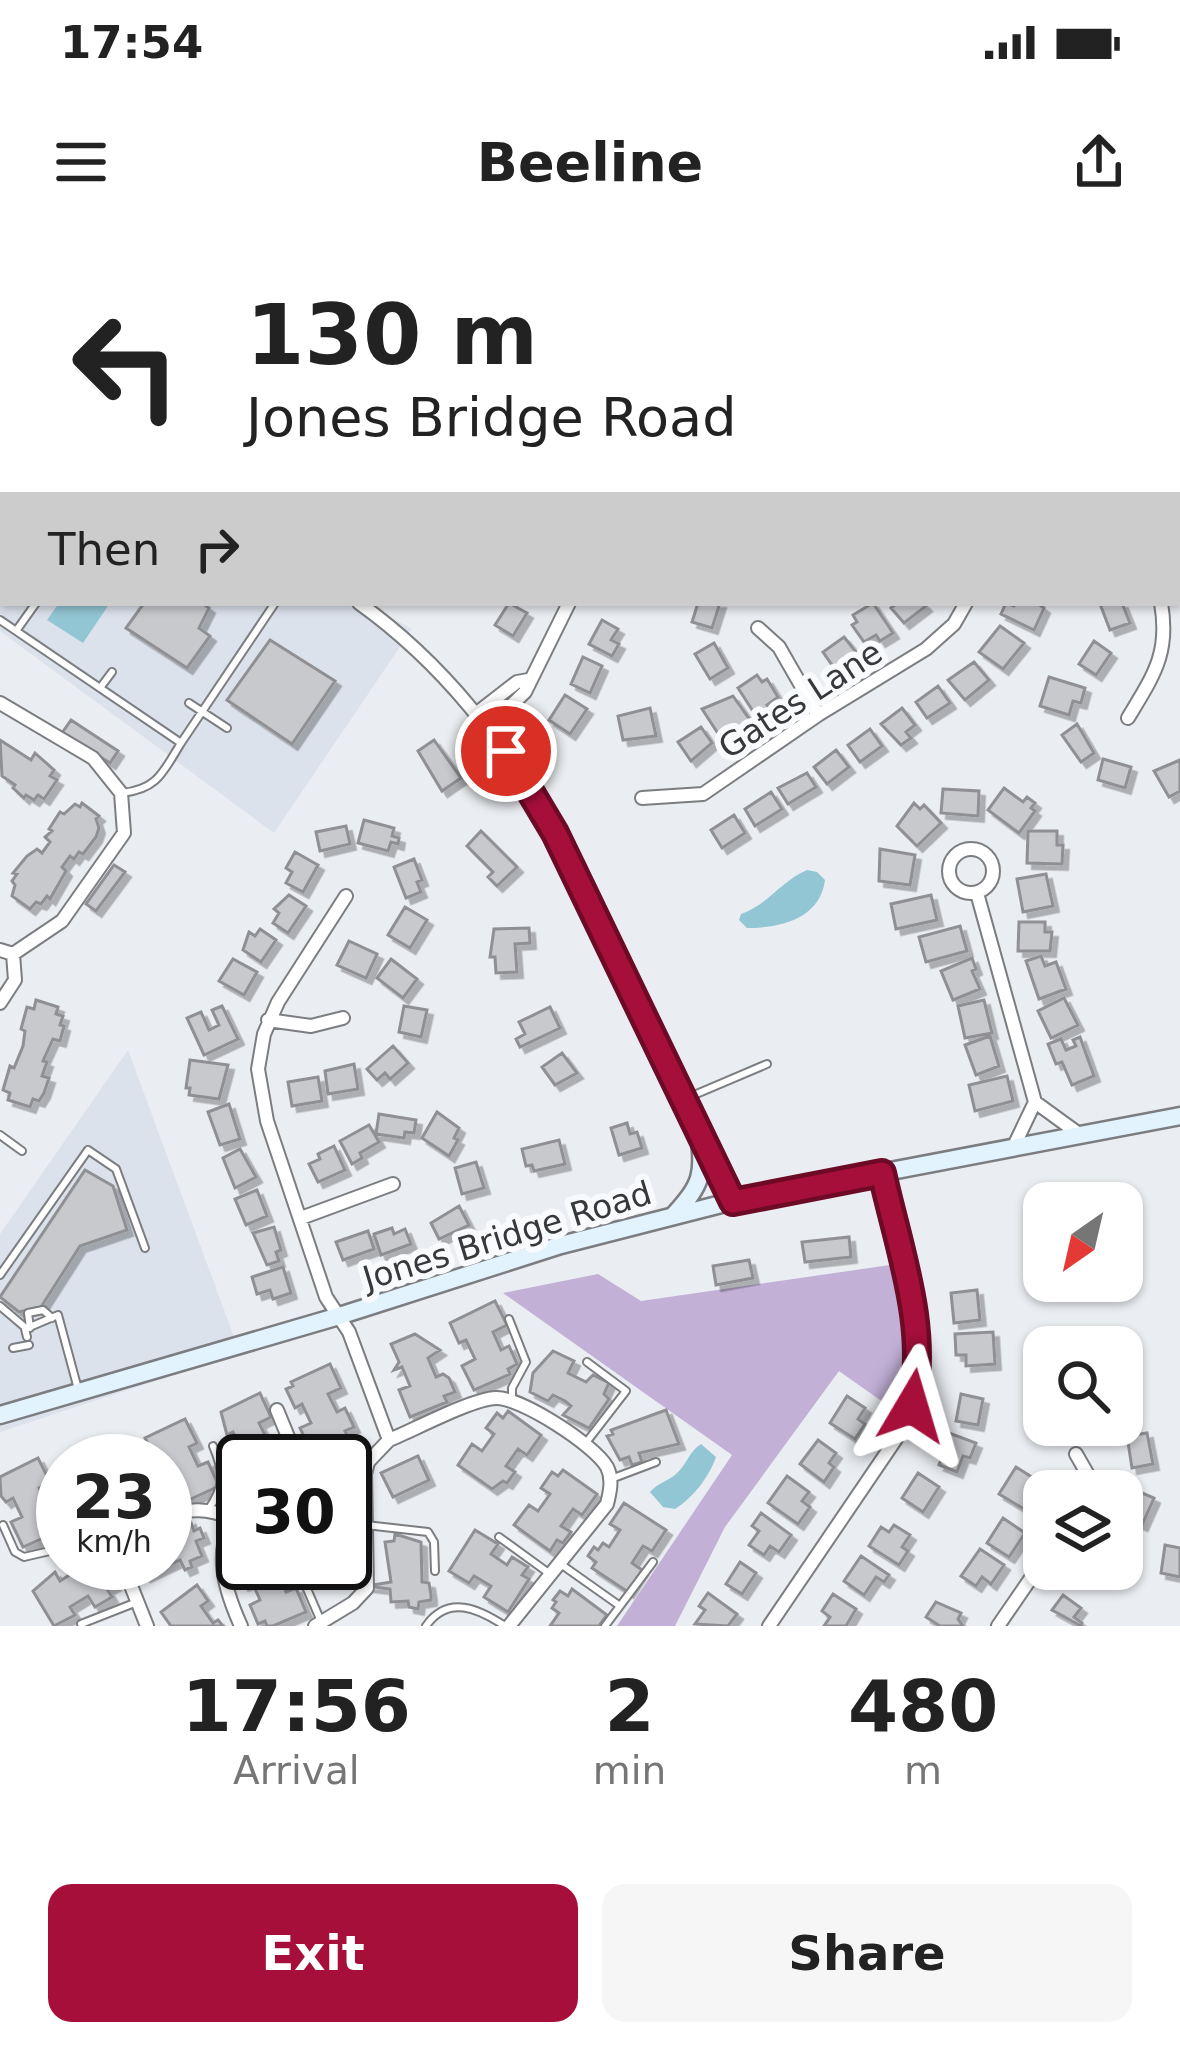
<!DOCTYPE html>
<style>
:root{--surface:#fff;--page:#f6f6f6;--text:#222;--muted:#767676;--accent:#a70f3b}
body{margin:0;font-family:"DejaVu Sans",sans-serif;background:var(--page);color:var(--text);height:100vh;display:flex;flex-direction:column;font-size:45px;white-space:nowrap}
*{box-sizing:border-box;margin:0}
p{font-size:39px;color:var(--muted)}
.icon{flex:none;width:66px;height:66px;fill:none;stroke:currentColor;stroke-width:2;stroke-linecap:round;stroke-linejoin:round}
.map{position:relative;height:1386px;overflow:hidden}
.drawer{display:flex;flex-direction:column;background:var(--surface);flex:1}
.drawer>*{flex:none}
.hud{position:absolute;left:0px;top:0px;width:1182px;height:366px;box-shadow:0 3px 9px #0004;background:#fff;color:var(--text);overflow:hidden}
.needle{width:78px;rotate:214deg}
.tools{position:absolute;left:1023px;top:942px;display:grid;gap:24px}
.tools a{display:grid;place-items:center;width:120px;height:120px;border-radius:24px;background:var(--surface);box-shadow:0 3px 9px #0004;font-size:60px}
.speed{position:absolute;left:36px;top:1194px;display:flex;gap:24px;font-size:60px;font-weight:700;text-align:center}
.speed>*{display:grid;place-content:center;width:156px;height:156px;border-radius:50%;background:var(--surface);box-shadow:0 3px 9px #0004;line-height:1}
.speed small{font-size:30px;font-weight:400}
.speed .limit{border:6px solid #111;border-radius:18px;background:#fff;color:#111}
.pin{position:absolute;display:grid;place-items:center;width:102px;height:102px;color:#fff;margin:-51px;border:6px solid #fff;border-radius:50%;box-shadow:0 3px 12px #0007}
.me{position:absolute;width:132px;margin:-66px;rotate:7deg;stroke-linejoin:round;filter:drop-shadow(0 0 9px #0008)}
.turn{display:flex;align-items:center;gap:42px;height:252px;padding:0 48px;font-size:54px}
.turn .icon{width:156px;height:156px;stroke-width:2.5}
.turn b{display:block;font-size:84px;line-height:102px}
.then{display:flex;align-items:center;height:114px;padding:0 48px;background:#0003;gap:24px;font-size:45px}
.eta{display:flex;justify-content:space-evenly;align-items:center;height:204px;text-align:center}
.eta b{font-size:72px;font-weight:700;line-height:84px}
.button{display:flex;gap:24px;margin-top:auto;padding:24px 48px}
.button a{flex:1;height:138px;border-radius:24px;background:var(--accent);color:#fff;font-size:48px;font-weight:700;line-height:138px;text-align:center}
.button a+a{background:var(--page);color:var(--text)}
.status{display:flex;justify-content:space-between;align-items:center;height:84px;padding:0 60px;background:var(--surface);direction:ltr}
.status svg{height:33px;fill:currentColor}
header{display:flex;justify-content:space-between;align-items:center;height:156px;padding:0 48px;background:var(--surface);font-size:54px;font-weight:700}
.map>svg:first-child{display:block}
.built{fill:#dce2ec}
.forest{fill:#c2b0d7}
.water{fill:#93c6d4}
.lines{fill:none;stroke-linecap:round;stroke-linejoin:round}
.stream{stroke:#93c6d4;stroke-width:3}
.building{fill:#c8c9cd;stroke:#909094;stroke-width:3;filter:url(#shadow)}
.lane-casing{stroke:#7b7d80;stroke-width:10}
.street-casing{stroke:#7b7d80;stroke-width:16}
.secondary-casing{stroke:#7b7d80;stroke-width:21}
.lane{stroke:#fff;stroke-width:6}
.street{stroke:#fff;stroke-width:12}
.secondary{stroke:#e3f3fe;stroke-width:16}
.route-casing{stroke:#6d0a26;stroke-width:30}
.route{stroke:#a70f3b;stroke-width:21}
.labels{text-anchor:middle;stroke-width:12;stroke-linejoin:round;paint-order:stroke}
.street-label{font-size:33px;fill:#373839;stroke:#f8fafe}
</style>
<div class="status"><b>17:54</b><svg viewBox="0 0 49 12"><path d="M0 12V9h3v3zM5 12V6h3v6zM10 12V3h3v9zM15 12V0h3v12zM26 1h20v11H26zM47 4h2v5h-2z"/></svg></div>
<header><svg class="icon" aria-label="menu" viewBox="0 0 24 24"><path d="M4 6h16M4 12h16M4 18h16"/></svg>Beeline<svg class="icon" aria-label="share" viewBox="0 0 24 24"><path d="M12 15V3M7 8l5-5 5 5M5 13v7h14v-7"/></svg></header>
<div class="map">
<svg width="1180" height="1386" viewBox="0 0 1180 1386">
<defs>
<filter id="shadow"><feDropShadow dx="5.5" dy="5.5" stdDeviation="0" flood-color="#0004"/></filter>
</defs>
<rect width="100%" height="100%" fill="#eaedf1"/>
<!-- built -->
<path class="built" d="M0,128L3,363H364L412,389L274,593L0,391Z
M128,810L240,1113L0,1192V994Z"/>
<!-- forest -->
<path class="forest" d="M890,1025L905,1102L897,1172L839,1131L725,1287L675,1386H617L732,1215L503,1053L598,1034L641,1061Z"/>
<!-- water -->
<path class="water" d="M59,363H110L83,403L47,380Z
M807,630L817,632L825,640C820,679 780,688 747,688L739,680L741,674C769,664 781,641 807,630Z
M701,1204L716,1217C709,1237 693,1258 675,1269L663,1267L650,1252C658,1243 666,1242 675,1235C687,1225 689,1211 701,1204Z"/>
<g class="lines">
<!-- stream -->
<path class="stream" d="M930,3L937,0"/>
</g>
<!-- building -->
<path class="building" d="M144,363H202L209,368L199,388L210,396L187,428L126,388Z
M509,363L527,373L513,396L495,385Z
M698,363H720L712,388L692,382Z
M873,363L893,393L880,401L876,395L864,402L852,385L857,382L853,375Z
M897,363H923L926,366L904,383L891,368Z
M1006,363L1014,366L1016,363H1037L1044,368L1034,390L1001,374Z
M1122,363L1130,383L1110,390L1100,364Z
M602,380L618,389L611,400L619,404L612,416L589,404Z
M1000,386L1024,403L1003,429L979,412Z
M844,397L856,412L834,428L823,412Z
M270,400L335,441L292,504L227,460Z
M1094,401L1111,413L1096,435L1079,424Z
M714,403L728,428L710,439L695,414Z
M583,417L602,426L590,453L571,444Z
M974,422L989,440L965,460L948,440Z
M757,435L762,442L767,439L778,457L767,465L771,470L758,479L738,448Z
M1049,437L1085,448L1081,463L1073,461L1069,475L1040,466Z
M938,446L950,463L927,478L916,462Z
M565,455L587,469L570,494L549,480Z
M733,456L750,480L723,501L702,469Z
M650,468L656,496L623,500L618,476Z
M902,468L915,485L906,492L911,498L901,505L881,484Z
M71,480L118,511L110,523L62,493Z
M1077,484L1094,513L1081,522L1062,495Z
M701,487L712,503L691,521L678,502Z
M870,489L882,506L860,522L848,505Z
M0,500L31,520L35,513L54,530L50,536L57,540L44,559L38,555L34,560L26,555L24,558L13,548L15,545L2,536Z
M434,500L461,538L442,551L418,511Z
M836,510L849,527L827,544L814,527Z
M1103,519L1131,527L1125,548L1098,540Z
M1180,520V551L1169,557L1154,531Z
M807,533L816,547L788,564L778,548Z
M1004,548L1023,562L1027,557L1035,563L1031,568L1035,571L1019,593L988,570Z
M943,549L979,551L978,576L941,573Z
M771,552L782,569L755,586L745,569Z
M82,563L99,576L96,579L99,588L96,597L83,614L79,612L74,619L70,616L62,627L66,631L50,659L47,656L41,664L36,662L30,669L12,656L15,645L12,641L17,634L13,633L27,616L37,609L42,613L50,602L45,597L52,591L49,589L60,572L64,574L75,564L80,567Z
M914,563L920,569L924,565L941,583L917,606L897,586Z
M734,575L745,593L722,608L711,590Z
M364,580L394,588L392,596L399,598L398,604L391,602L388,611L358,603Z
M346,586L350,604L320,611L316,592Z
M481,591L517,627L497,646L488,637L493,632L467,606Z
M1028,591H1057V605H1063L1062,624L1027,623Z
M880,609L915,615L910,645L879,641Z
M295,612L318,625L303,652L286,643L292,632L286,628Z
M414,619L422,640L417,642L421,652L406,658L394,627Z
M114,625L125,632L96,671L86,664Z
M1046,634L1053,666L1023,672L1017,639Z
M289,655L306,666L288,693L273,683L279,673L274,669Z
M931,655L937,680L896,689L891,664Z
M405,667L427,680L410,708L388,695Z
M1019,682H1045V692H1052L1050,711H1018Z
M960,686L967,711L926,722L919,697Z
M529,688L530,703L515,704L517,732L496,733L495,717H490L494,689Z
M260,689L276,700L261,722L243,710L249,692L255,696Z
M349,701L377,714L366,738L337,725Z
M1041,716L1045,726L1056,722L1066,749L1039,759L1026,721Z
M972,718L976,729L972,731L980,749L953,760L941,731Z
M233,719L257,732L244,755L219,741Z
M391,719L417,739L403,758L377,738Z
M1064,758L1078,785L1051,798L1038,771Z
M36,760L58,767L56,774L63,776L60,785L64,786L60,801L53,799L43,821L47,822L42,836L49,838L44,853L39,861L33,859L30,867L8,860L10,853L3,850L10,826L14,828L23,806L25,791L21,789L27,767L34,769Z
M984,760L992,793L965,798L958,766Z
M222,766L238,799L204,815L187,778L201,772L209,790L219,785L212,770Z
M404,766L427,770L421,797L399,792Z
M550,767L560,788L520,807L516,799L525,794L519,782Z
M990,796L999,826L976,835L965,805Z
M1080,797L1094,836L1072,845L1062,822L1056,824L1048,804L1061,799L1066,810L1076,806L1073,800Z
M393,806L408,823L390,839L385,833L377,840L367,829Z
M562,813L577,833L555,845L542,827Z
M190,820L228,825L219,859L189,855L190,848H186Z
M354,824L358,849L328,854L325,831Z
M1007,836L1013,861L975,871L969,845Z
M318,837L322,861L292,866L288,842Z
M229,864L240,899L220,905L208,872Z
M437,872L459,888L454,898L458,900L449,916L422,898Z
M379,874L416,880L414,893L405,892L404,898L376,894Z
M627,883L630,894L637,892L642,908L619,915L611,888Z
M369,885L379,902L360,913L362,918L352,924L340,901Z
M559,900L565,924L534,931L532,925L526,926L522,909Z
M334,906L345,930L318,942L309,924L320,919L318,914Z
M240,909L256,937L235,948L223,918Z
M476,922L484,948L462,954L455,928Z
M85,930L113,946L127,990L80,1006L41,1067L19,1072L0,1057Z
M257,950L267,976L246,985L235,959Z
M459,966L469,985L439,999L431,983Z
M274,987L281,1010L276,1012L279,1021L267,1025L253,993Z
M392,988L394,994L405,989L411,1004L381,1015L374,994Z
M368,991L374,1009L343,1020L336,1002Z
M849,997L851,1017L805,1022L802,1002Z
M749,1020L753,1038L716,1045L713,1026Z
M283,1027L291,1053L273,1059L270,1050L257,1054L252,1037Z
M977,1050L980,1080L954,1083L951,1053Z
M495,1061L507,1085L493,1092L501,1110L509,1106L517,1124L508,1129L510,1134L474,1150L462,1126L475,1119L466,1100L459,1103L450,1083Z
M993,1092L995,1124L966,1126V1115H956L955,1094Z
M415,1094L440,1110L428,1118L436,1137L443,1134L449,1138L455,1152L444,1156L447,1162L410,1177L399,1150L410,1146L402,1127L394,1130L399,1122L391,1104Z
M553,1111L574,1121L568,1133L586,1142L593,1135L609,1143L604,1154L609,1159L589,1188L563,1175L571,1166L565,1161L553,1155L548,1161L530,1152L533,1133Z
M330,1124L341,1148L328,1154L337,1172L345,1168L354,1187L345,1191L348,1197L312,1214L300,1188L311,1183L302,1164L295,1168L286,1149L293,1146L291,1142Z
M260,1153L271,1177L259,1183L268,1201L276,1198L285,1216L275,1221H243V1242L230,1217L242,1211L233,1192L227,1195L221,1172Z
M961,1154L983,1159L978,1185L956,1181Z
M847,1156L865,1168L858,1179L865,1184L855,1199L830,1183Z
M666,1170L679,1204L639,1213L642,1222L632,1225L629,1217L620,1220L607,1196L613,1194L611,1190Z
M508,1171L541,1195L527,1215L518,1209L506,1226L515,1232L507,1243L503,1241L492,1249L458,1225L472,1204L482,1211L494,1194L486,1188L497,1173L503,1178Z
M185,1179L197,1203L189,1207L198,1226L208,1222L219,1246L182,1263L178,1256L170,1260L165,1238L173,1235L164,1216L156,1220L145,1198Z
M941,1190L976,1203L970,1218L963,1216L957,1232L939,1225L945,1209L936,1206Z
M1147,1193L1153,1224L1132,1228L1127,1196Z
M818,1200L836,1213L829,1223L834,1227L824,1242L800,1224Z
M114,1202L123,1221H75Z
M418,1216L429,1240L393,1257L381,1233Z
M38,1218L50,1242L39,1248L48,1267L57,1262L63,1281L56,1285L59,1291L23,1307L11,1282L22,1277L13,1258L6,1262L1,1256L0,1237Z
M1016,1227L1035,1239L1028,1250L1034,1254L1024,1269L999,1254Z
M563,1230L597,1254L582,1275L573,1269L561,1286L571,1292L563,1303L557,1300L550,1311L514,1285L529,1265L538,1271L550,1254L541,1248L552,1232L558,1236Z
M918,1233L939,1247L923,1272L902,1258Z
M787,1236L809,1252L802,1261L810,1267L798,1284L768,1263Z
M1128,1247L1154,1258L1142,1285L1122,1276L1125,1265L1122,1260Z
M624,1263L666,1290L652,1311L643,1306L632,1323L642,1330L628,1352L592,1328L596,1322L588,1316L594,1307L598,1310L603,1303L609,1307L620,1290L610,1284Z
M761,1273L791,1295L779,1312L770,1306L764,1315L749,1305L759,1291L752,1286Z
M1003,1278L1025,1293L1009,1317L987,1303Z
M190,1280L194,1291L200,1288L204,1298L196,1301L202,1316L190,1321L192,1327L185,1330L180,1320L145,1336L136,1323H165V1291Z
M894,1285L910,1295L902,1307L908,1311L899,1325L869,1306L881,1287L889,1292Z
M475,1290L498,1304L491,1314L507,1325L512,1317L528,1327L522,1335L529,1339L508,1372L484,1357L491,1346L474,1336L469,1343L449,1331Z
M395,1294L421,1302L422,1342L429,1343L431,1355V1360L419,1362L418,1369L409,1367L408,1361L391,1362L390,1349L367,1346L391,1342L385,1302L394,1301Z
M1165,1305L1180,1308V1337L1161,1333Z
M980,1309L1004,1325L991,1344L982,1337L976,1346L961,1336Z
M861,1316L889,1335L884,1342L876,1337L864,1355L844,1341Z
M243,1319V1323H286L289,1329L278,1333L286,1352L296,1348L306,1372L273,1386H267L265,1381L258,1384L250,1365L260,1360L252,1342L243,1345L233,1323Z
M740,1322L756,1333L742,1354L726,1344Z
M73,1323H102L115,1345L107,1349L112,1357L95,1367L88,1356L70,1367L75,1375L54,1386L33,1351L55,1332L60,1341L77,1330Z
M197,1345L208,1361L201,1366L213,1383L218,1380L223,1386H171L161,1372Z
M572,1349L607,1375L599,1386H550L559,1373L552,1368L556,1362L553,1360L560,1351L568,1356Z
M708,1353L737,1374L728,1386L695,1384L705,1370L699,1366Z
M833,1354L856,1369L846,1386H824L830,1377L822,1371Z
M1063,1355L1081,1368L1074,1377L1082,1383L1081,1386L1052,1370Z
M936,1362L961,1373L958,1379L963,1386H940L926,1377Z"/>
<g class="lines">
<defs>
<path id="lane" d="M0,380L181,503C163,532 158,549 122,553
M16,391L36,363
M100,448L112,432
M189,463L227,488
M181,503L275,363
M687,858L767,824
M0,895L22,911
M0,1035L88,910L116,929L145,1008
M0,1066L27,1089
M509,1079L526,1122L512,1148V1161
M30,1088L28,1073L43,1070L52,1078
M27,1097L25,1089L58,1075L78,1149
M13,1108L29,1105
M585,1204L626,1151L587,1122
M611,1239L656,1222
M62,1252L63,1255
M208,1270C225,1246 224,1232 213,1206
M3,1285L15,1312L24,1317L63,1308
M366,1285L428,1292L434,1302L435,1331
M499,1297L550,1334
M562,1325L620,1366
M298,1328L320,1379
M81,1384L137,1362
M426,1386C448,1354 479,1369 505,1386
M605,1386L653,1322"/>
<path id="street" d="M211,3L213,0
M577,3V0
M0,6L3,8
M0,122L3,124
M1179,329L1180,328
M359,363C444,424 504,502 555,593L733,961
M758,388L779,407L818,475
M0,463L93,518L121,553L124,593L62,681L13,714L0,710
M477,473L517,442L528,440
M1128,478C1153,436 1170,414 1161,363
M489,487L525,452L569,363
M642,558L703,554L818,475L926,409L954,384L966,363
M949 631a22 22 0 1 1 44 0a22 22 0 1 1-44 0Z
M977,653L1035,862
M346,656L278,762L264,794L258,829L267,881L326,1057L349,1092L389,1200
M0,763L15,740L13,714
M268,780L311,786L343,778
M1013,908L1035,862L1079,894
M301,978L393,944
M277,1170L298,1221
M1076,1214L1088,1235L1087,1251
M345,1231L365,1234
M165,1276C190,1268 207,1268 232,1278
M122,1323L147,1386
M241,1386C222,1344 211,1303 243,1265
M315,1386L353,1363L367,1348L365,1234L368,1222L389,1200C414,1190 471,1159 496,1158C520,1157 595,1205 607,1227C613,1239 610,1252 607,1264L509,1386
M769,1386L896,1199C907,1176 918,1154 920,1128C924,1072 895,988 882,933
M998,1386L1044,1319"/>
<path id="secondary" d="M673,976C703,943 704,935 699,891
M0,1175L339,1076L561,1005L733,961L1180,876"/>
</defs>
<!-- lane casing -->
<use href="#lane" class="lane-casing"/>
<!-- street casing -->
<use href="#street" class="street-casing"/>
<!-- secondary casing -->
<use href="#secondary" class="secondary-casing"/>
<!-- lane -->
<use href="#lane" class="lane"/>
<!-- street -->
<use href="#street" class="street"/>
<!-- secondary -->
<use href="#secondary" class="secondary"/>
</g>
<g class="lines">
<defs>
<path id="route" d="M506,511L555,593L733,962L882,933C899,1010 929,1087 912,1166"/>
</defs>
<!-- route casing -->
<use href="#route" class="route-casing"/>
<!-- route -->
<use href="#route" class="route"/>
</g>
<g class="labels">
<!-- street labels -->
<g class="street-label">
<text transform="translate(800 459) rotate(-33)" y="12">Gates Lane</text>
<text transform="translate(507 995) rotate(-17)" y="12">Jones Bridge Road</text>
</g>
</g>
</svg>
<div class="tools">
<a><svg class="needle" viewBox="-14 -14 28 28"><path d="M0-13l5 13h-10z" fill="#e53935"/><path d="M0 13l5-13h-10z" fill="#767676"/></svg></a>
<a><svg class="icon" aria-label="search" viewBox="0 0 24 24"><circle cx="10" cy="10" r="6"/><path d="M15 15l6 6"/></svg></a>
<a><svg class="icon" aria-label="layers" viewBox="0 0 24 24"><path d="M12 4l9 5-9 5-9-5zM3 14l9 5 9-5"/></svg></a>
</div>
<div class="speed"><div>23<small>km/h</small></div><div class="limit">30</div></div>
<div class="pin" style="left:506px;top:511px;background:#d93025"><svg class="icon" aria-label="arrive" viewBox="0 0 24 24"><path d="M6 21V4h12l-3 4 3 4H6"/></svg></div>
<svg class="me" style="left:912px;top:1166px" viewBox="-20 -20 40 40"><path d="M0-17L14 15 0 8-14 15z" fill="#a70f3b" stroke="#fff" stroke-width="4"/></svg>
<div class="hud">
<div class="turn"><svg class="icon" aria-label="left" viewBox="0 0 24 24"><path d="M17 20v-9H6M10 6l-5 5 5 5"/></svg><div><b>130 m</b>Jones Bridge Road</div></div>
<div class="then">Then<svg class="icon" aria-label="right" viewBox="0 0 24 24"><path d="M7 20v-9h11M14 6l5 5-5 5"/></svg></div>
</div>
</div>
<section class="drawer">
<div class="eta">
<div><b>17:56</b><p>Arrival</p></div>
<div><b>2</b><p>min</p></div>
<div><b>480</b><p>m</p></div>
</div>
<div class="button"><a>Exit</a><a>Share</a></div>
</section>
